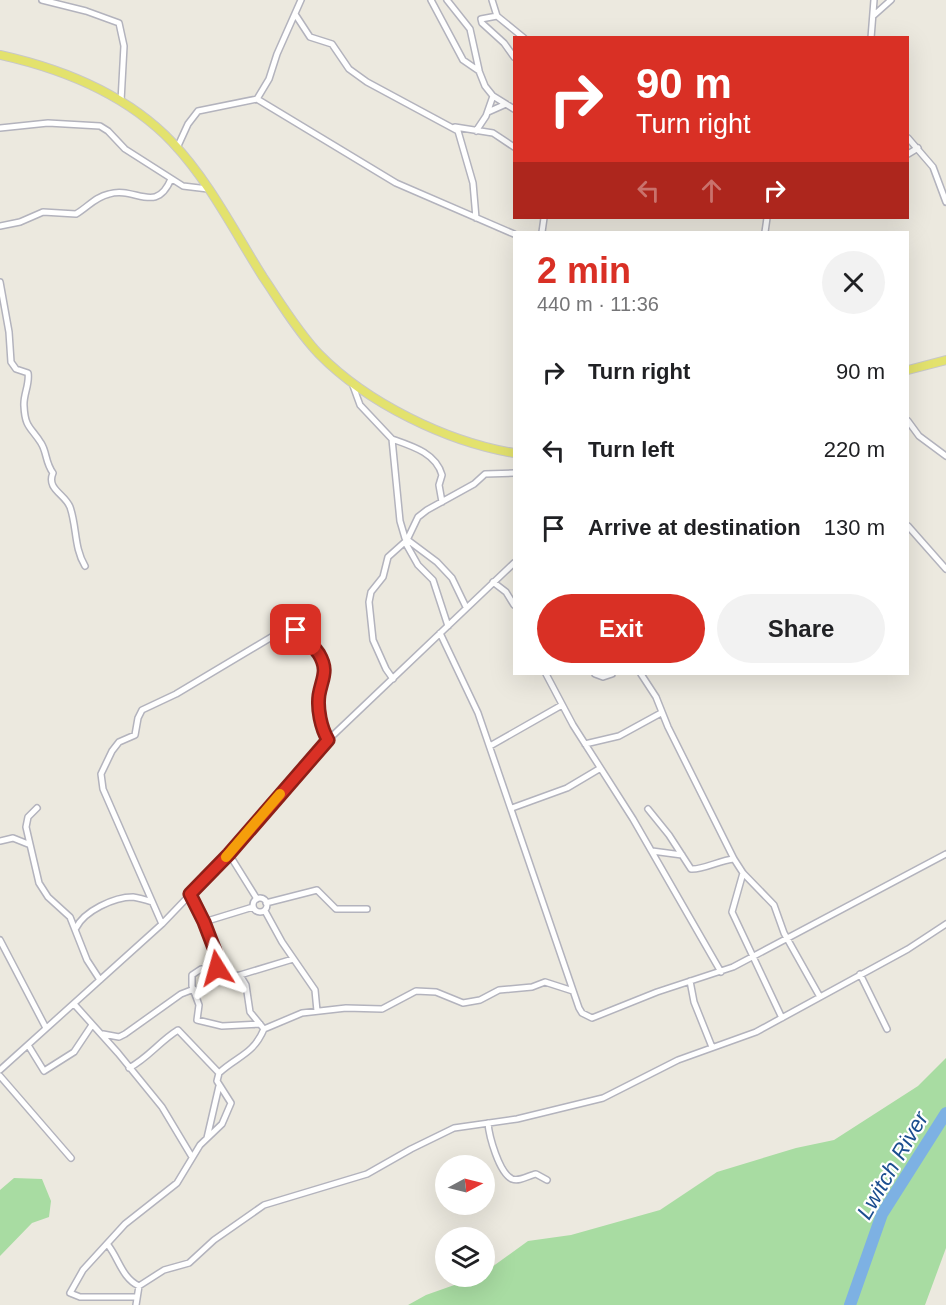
<!DOCTYPE html>
<meta charset="utf-8">
<style>
:root{--surface:#fff;--page:#f2f2f2;--text:#202124;--muted:#757577;--accent:#d93025}
body{margin:0;font-family:Helvetica,sans-serif;background:var(--page);color:var(--text);height:100vh;display:flex;flex-direction:column;font-size:22px;white-space:nowrap}
*{box-sizing:border-box;margin:0}
p{font-size:20px;color:var(--muted)}
.icon{flex:none;width:33px;height:33px;fill:none;stroke:currentColor;stroke-width:2;stroke-linecap:round;stroke-linejoin:round}
.map{position:relative;flex:1;overflow:hidden}
.sheet{position:absolute;left:513px;top:231px;width:396px;height:444px;display:flex;flex-direction:column;background:var(--surface);border-radius:0px;box-shadow:0 6px 24px #0002}
.sheet>*{flex:none}
.guide{position:absolute;left:513px;top:36px;width:396px;height:183px;border-radius:0px;box-shadow:0 6px 24px #0002;background:#d93025;color:#fff;overflow:hidden}
.needle{width:39px;rotate:83deg}
.buttons{position:absolute;left:435px;top:1155px;display:grid;gap:12px}
.buttons a{display:grid;place-items:center;width:60px;height:60px;border-radius:50%;background:var(--surface);box-shadow:0 6px 24px #0002;font-size:30px}
.pin{position:absolute;display:grid;place-items:center;width:51px;height:51px;color:#fff;margin:-26px;border-radius:12px;box-shadow:0 3px 9px #0006}
.me{position:absolute;width:66px;margin:-33px;rotate:352deg;stroke-linejoin:round;filter:drop-shadow(0 0 4px #0008)}
.turn{display:flex;align-items:center;gap:21px;height:126px;padding:0 24px;font-size:27px}
.turn .icon{width:78px;height:78px;stroke-width:2.5}
.turn b{display:block;font-size:42px;line-height:51px}
.lanes{display:flex;align-items:center;height:57px;padding:0 24px;background:#0003;justify-content:center;gap:30px;direction:ltr}
.lanes .off{opacity:.35}
.round{display:grid;place-items:center;flex:none;width:63px;height:63px;border-radius:32px;background:var(--page)}
.overview{display:flex;align-items:center;justify-content:space-between;height:102px;padding:0 24px}
h1{font-size:36px;font-weight:800;line-height:45px;color:var(--accent)}
.button{display:flex;gap:12px;margin-top:auto;padding:12px 24px}
.button a{flex:1;height:69px;border-radius:36px;background:var(--accent);color:#fff;font-size:24px;font-weight:800;line-height:69px;text-align:center}
.button a+a{background:var(--page);color:var(--text)}
ul{padding:0;list-style:none}
li{display:flex;align-items:center;gap:18px;height:78px;padding:0 24px}
li div{flex:1}
li b{display:block;font-size:22px}
li em{font-style:normal}
.map>svg:first-child{display:block}
.green{fill:#a8dca2}
.lines{fill:none;stroke-linecap:round;stroke-linejoin:round}
.river{stroke:#7db1e3;stroke-width:12}
.minor-casing{stroke:#b3b3bd;stroke-width:8}
.primary-casing{stroke:#c8c8c8;stroke-width:10}
.minor{stroke:#fff;stroke-width:5}
.primary{stroke:#e3e26d;stroke-width:8}
.route-casing{stroke:#8d1f18;stroke-width:15}
.route{stroke:#d93025;stroke-width:10}
.slow{stroke:#f59e0b;stroke-width:10}
.labels{text-anchor:middle;stroke-width:4.5;stroke-linejoin:round;paint-order:stroke}
.water-label{font-size:22px;font-style:italic;fill:#1b4e8f;stroke:#fff}
</style>
<div class="map">
<svg width="946" height="1305" viewBox="0 0 946 1305">
<rect width="100%" height="100%" fill="#ece9df"/>
<!-- green -->
<path class="green" d="M946,1058V1248L925,1305H408L426,1295L477,1277L484,1276L485,1272L528,1241L571,1235L660,1210L717,1172L796,1148L834,1140L918,1086Z
M14,1178L42,1179L51,1201L49,1217L32,1223L0,1256V1190Z"/>
<g class="lines">
<!-- river -->
<path class="river" d="M850,1305L882,1214L946,1113"/>
<defs>
<path id="minor" d="M42,0L86,11L119,23L124,46L121,101
M431,0L463,60L479,71L485,86L493,96L514,109
M447,0L470,29L479,70
M492,0L497,16L524,38
M295,14L310,37L332,44L349,69L367,82L458,131L473,183L476,218
M497,16L481,19L482,23L504,43L514,57
M873,16L891,0
M871,38L874,0
M257,99L396,183L514,234
M488,112L506,104
M455,127L493,133L514,147
M0,128L48,123L100,126L108,131L125,149L183,186L208,189
M476,131L486,116L493,96
M908,138L933,167L946,202
M177,148L188,124L198,111L257,99L269,79L277,54L301,0
M908,154L918,148
M0,226L20,222L43,212L76,214C88,207 95,197 109,194C135,186 156,215 171,179
M542,232L544,218
M765,232L767,218
M0,282L9,332L11,362L16,369L28,373C30,384 23,395 24,406C25,428 31,427 41,443C47,452 45,462 53,473C46,489 65,494 70,507C77,527 74,548 85,566
M352,383L360,405L392,439L400,521L405,538L437,562L452,578L466,607
M908,421L919,436L946,456
M392,439C412,446 436,453 442,475L439,485L442,502
M908,526L946,569
M405,542L418,565L433,580L448,626
M493,582L506,592L514,605
M283,619C295,631 312,640 320,655C329,673 321,679 319,695C318,709 321,728 328,740
M440,633L478,713L579,1008L582,1013L592,1018L657,992L733,967L946,854
M546,674L573,725L633,819L721,972
M595,674L603,677L612,674
M641,674L656,697L668,727L734,859L743,873L774,905L784,933L820,997
M393,679L386,669L373,640L369,602L371,592L383,577L388,557L407,540L418,517L427,510L474,484L485,474L514,473
M585,744L619,736L661,713
M490,746L562,705
M37,808L28,817L26,827L39,883L48,897L70,917L87,960L100,980
M512,808L567,788L599,769
M648,809L669,835L691,869C703,870 720,860 734,859
M0,841L13,838L28,844
M652,851L682,855
M229,854L257,899
M743,873L732,912L782,1018
M253 905a7 7 0 1 1 14 0a7 7 0 1 1-14 0Z
M266,903L317,890L336,909H367
M265,911L282,942L315,990L317,1011
M204,922L253,907
M162,924L103,789L101,774L112,751L119,742L135,735L138,718L142,710L176,694L290,626
M76,928C84,911 114,897 133,897C140,898 146,900 152,902
M0,940L46,1028
M221,969H201L192,975V986L199,1005L197,1020L222,1026L260,1024
M860,974L887,1029
M240,975L293,959
M690,981L694,1002L712,1047
M74,1004L118,1053L162,1107L192,1157
M264,1029L302,1013L346,1008L382,1009L416,991L436,992L463,1003L480,1000L499,990L532,987L545,982L573,991
M103,1034L119,1037L125,1034L181,994L194,989
M28,1045L44,1071L74,1052L92,1025
M129,1068C148,1058 160,1041 178,1030L219,1073
M0,1070L162,924L229,854L328,740L514,563
M0,1076L71,1158
M488,1123C489,1136 499,1173 512,1179C520,1182 529,1175 536,1174L547,1180
M207,1138L219,1086
M108,1245C119,1259 122,1278 139,1286
M137,1297H80L70,1293L83,1270L125,1224L177,1183L200,1145L222,1124L231,1103L217,1081L219,1073C237,1056 253,1055 264,1029L250,1012L246,985L240,975L227,977L224,974L204,922L190,894
M136,1305L139,1286L164,1270L189,1263L214,1240L264,1205L367,1174L411,1149L454,1128L517,1119L603,1098L678,1060L756,1032L908,949L946,924"/>
<path id="primary" d="M0,55C63,69 126,94 172,142C209,181 234,231 263,277C280,302 298,332 319,354C367,403 447,442 514,453
M908,370L946,360"/>
</defs>
<!-- minor casing -->
<use href="#minor" class="minor-casing"/>
<!-- primary casing -->
<use href="#primary" class="primary-casing"/>
<!-- minor -->
<use href="#minor" class="minor"/>
<!-- primary -->
<use href="#primary" class="primary"/>
</g>
<g class="lines">
<defs>
<path id="route" d="M217,968L222,969L204,922L190,894L229,854L328,740C321,728 317,709 319,695C322,678 329,671 319,654C313,645 304,637 296,630"/>
</defs>
<!-- route casing -->
<use href="#route" class="route-casing"/>
<!-- route -->
<use href="#route" class="route"/>
<!-- slow -->
<path class="slow" d="M226,857L280,794"/>
</g>
<g class="labels">
<!-- water labels -->
<g class="water-label">
<text transform="translate(892 1165) rotate(-60)" y="8">Lwitch River</text>
</g>
</g>
</svg>
<div class="buttons">
<a><svg class="needle" viewBox="-14 -14 28 28"><path d="M0-13l5 13h-10z" fill="#e53935"/><path d="M0 13l5-13h-10z" fill="#757577"/></svg></a>
<a><svg class="icon" aria-label="layers" viewBox="0 0 24 24"><path d="M12 4l9 5-9 5-9-5zM3 14l9 5 9-5"/></svg></a>
</div>
<div class="pin" style="left:296px;top:630px;background:#d93025"><svg class="icon" aria-label="arrive" viewBox="0 0 24 24"><path d="M6 21V4h12l-3 4 3 4H6"/></svg></div>
<svg class="me" style="left:217px;top:968px" viewBox="-20 -20 40 40"><path d="M0-17L14 15 0 8-14 15z" fill="#d93025" stroke="#fff" stroke-width="4"/></svg>
<div class="guide">
<div class="turn"><svg class="icon" aria-label="right" viewBox="0 0 24 24"><path d="M7 20v-9h11M14 6l5 5-5 5"/></svg><div><b>90 m</b>Turn right</div></div>
<div class="lanes"><svg class="icon off" aria-label="left" viewBox="0 0 24 24"><path d="M17 20v-9H6M10 6l-5 5 5 5"/></svg><svg class="icon off" aria-label="ahead" viewBox="0 0 24 24"><path d="M12 20V5M6 11l6-6 6 6"/></svg><svg class="icon" aria-label="right" viewBox="0 0 24 24"><path d="M7 20v-9h11M14 6l5 5-5 5"/></svg></div>
</div>
<section class="sheet">
<div class="overview"><div><h1>2 min</h1><p>440 m · 11:36</p></div><a class="round"><svg class="icon" aria-label="close" viewBox="0 0 24 24"><path d="M6 6l12 12M18 6L6 18"/></svg></a></div>
<ul>
<li><svg class="icon" aria-label="right" viewBox="0 0 24 24"><path d="M7 20v-9h11M14 6l5 5-5 5"/></svg><div><b>Turn right</b></div><em>90 m</em></li>
<li><svg class="icon" aria-label="left" viewBox="0 0 24 24"><path d="M17 20v-9H6M10 6l-5 5 5 5"/></svg><div><b>Turn left</b></div><em>220 m</em></li>
<li><svg class="icon" aria-label="arrive" viewBox="0 0 24 24"><path d="M6 21V4h12l-3 4 3 4H6"/></svg><div><b>Arrive at destination</b></div><em>130 m</em></li>
</ul>
<div class="button"><a>Exit</a><a>Share</a></div>
</section>
</div>
